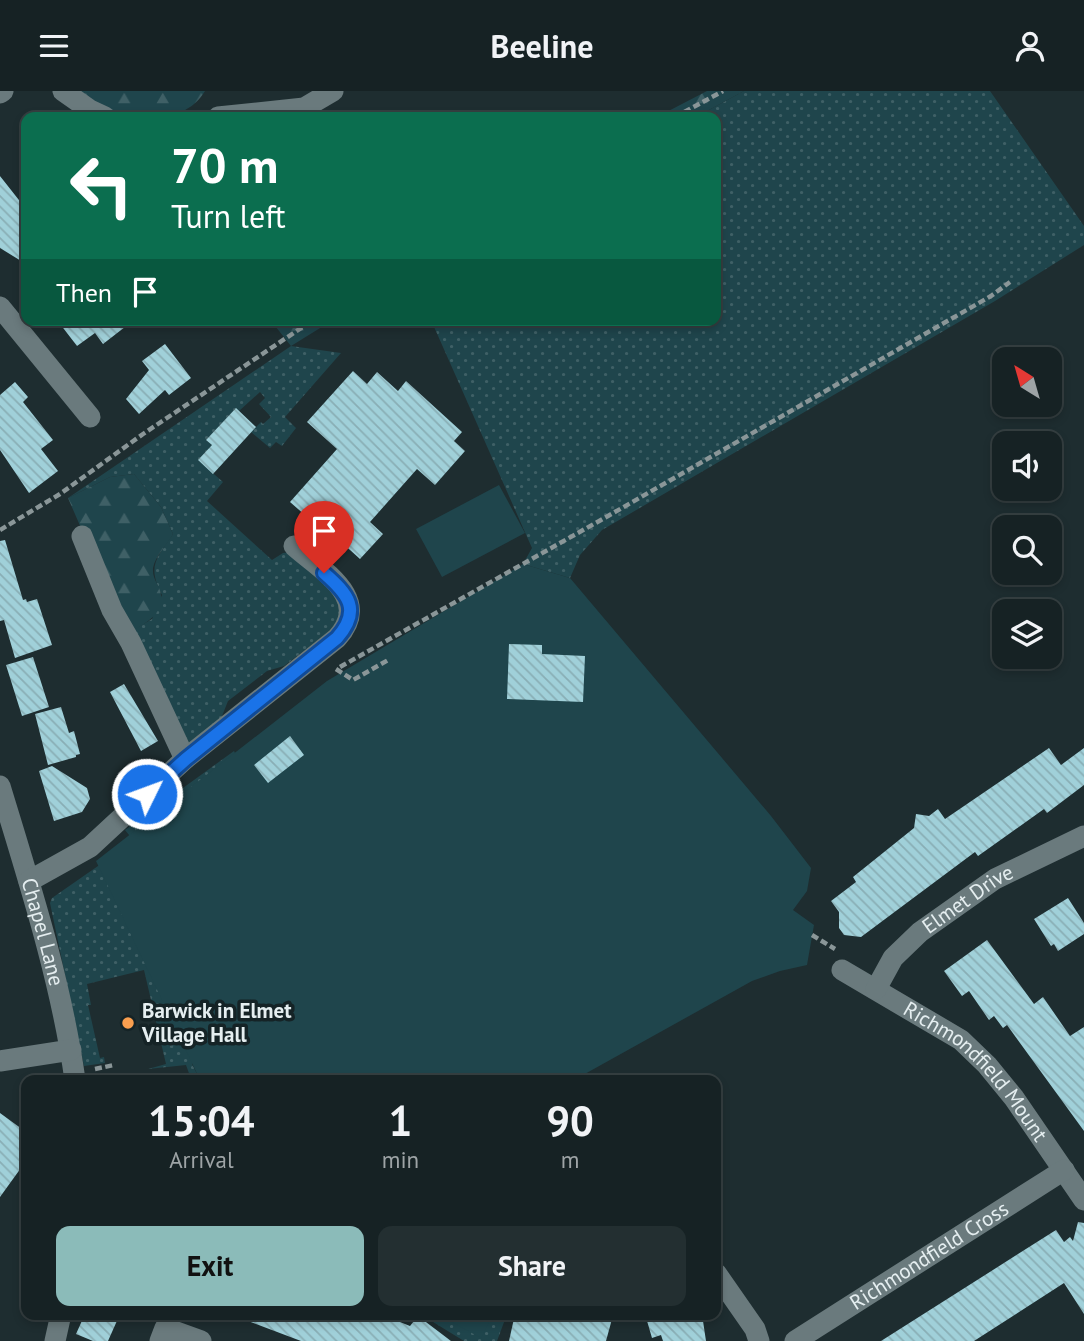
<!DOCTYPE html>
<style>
:root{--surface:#162224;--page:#232f31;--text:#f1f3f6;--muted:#9ea4a6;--line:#353f41;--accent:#8bbbb9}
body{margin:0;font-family:"PT Sans",sans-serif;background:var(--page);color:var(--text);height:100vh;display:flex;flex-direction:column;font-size:26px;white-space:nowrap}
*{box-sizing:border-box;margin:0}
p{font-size:23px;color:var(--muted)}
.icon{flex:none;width:38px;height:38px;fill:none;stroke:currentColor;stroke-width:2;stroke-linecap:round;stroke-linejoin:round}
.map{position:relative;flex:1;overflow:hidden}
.side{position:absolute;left:21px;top:984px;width:700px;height:245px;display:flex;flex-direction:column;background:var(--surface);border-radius:14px;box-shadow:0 4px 10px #0003,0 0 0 2px var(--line)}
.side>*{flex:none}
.guide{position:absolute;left:21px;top:21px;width:700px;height:214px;border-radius:14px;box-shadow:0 4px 10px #0003,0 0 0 2px var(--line);background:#0b6e4f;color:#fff;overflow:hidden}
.needle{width:46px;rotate:323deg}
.buttons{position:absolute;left:992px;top:256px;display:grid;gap:14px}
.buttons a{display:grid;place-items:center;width:70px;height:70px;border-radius:14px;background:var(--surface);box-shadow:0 4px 10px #0003,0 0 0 2px var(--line);font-size:35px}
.pin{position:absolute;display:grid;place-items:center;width:60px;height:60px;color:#fff;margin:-72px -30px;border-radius:50% 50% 50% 0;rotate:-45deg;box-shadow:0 0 7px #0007}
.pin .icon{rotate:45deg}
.me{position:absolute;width:77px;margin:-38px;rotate:48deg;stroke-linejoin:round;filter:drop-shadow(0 0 5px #0008)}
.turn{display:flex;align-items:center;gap:24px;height:147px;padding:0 35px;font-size:32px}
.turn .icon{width:91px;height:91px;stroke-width:2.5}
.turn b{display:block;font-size:49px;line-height:60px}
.then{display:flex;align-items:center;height:66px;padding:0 35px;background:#0003;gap:14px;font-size:26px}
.eta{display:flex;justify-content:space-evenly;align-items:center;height:119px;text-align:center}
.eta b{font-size:42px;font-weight:600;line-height:49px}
.action{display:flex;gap:14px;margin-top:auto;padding:14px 35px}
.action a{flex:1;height:80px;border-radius:14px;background:var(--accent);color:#111;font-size:28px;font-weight:600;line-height:80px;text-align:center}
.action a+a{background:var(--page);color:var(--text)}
header{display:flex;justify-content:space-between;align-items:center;height:91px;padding:0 35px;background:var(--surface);font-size:32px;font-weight:600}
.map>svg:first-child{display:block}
.grass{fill:url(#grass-dots)}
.forest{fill:url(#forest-firs)}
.park{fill:#1f454c}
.building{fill:url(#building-back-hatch)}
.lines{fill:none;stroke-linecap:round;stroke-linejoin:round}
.path{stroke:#8a9698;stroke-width:4.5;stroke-dasharray:7 3.5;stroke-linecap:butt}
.minor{stroke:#6a7a7d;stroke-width:21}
.route-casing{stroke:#114b97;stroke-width:18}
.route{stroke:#1a73e8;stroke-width:12}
.poi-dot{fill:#fa9f4f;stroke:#152326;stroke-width:2.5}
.labels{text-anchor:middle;stroke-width:7;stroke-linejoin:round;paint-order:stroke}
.street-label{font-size:21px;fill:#e5eef0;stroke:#152326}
.poi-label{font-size:21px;font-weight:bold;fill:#e5eef0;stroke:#152326;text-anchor:start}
</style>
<header><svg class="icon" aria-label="menu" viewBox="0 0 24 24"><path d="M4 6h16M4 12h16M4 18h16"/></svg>Beeline<svg class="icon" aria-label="person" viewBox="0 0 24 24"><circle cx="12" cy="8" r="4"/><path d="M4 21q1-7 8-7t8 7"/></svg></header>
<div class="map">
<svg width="1084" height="1250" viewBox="0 0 1084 1250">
<defs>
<pattern id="grass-dots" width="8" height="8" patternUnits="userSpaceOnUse" patternTransform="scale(1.75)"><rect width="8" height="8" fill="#1f454c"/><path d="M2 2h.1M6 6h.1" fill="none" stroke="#3f6066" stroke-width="1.8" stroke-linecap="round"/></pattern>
<pattern id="forest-firs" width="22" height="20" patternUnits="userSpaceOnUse" patternTransform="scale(1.75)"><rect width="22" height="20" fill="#1f454c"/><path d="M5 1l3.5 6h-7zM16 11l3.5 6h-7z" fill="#3f6066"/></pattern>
<pattern id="building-back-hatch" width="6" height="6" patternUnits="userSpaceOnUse" patternTransform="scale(1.75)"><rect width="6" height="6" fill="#a0d0d9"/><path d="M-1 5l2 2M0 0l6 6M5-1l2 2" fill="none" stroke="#89aeb5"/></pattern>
</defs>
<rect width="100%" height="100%" fill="#1e2d30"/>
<!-- grass -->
<path class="grass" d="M744,0H990L1084,135V154L995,210L602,439L580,464L570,487L523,473L532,457L431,229H716V26H696Z
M291,255L341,262L285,326L296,337L282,355L276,351L270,357L251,341L261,331L263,333L271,326L259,313L265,307L260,301L239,320L235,318L206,349L212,354L198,369L223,391L207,410L272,469L283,462L292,461L332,498L341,519L338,530L331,539L284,575L267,580L228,610L220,630L185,657L135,549V538L152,528L162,504C147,475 156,468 173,443L161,416L134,383L110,386L68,407Z
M234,660L260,714L192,973L200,989L190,985L186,974L148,978L166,973L144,879L87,893L91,914H88L100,967L104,966L105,972L84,975L50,812L52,807L134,750L125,739Z
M420,1223H507L497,1250H464Z"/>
<!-- forest -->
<path class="forest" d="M76,0H205C185,34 137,30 104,18C94,14 85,6 76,0Z
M707,0H744L696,26H657Z
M274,229H333L291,255L272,231Z
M134,383L161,416L173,443C167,454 155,465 153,477C152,489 160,494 161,504C164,521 148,531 136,538L135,549L131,552L68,407L110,386Z"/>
<!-- park -->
<path class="park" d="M499,394L525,442L442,486L416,438Z
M523,473L570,487L771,725L811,777L807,800L793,819L814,834L807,874L780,880L752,890L574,989H200L96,770L327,590Z
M437,1223H493L481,1247Z"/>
<!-- building -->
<path class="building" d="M0,85L26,118V173L0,157Z
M57,229H134L103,253L95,242L77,255Z
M165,253L191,287L169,304L165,299L139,323L126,308L149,279L142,270Z
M353,280L367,293L377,281L398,300L406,290L462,341L454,350L465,360L435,394L417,378L370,431L383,443L360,468L309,422L306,425L290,411L337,358L307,331Z
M15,291L28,306L23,311L53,349L41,358L58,380L29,402L0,359V304Z
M236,317L256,336L213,383L198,369L212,354L206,349Z
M5,449L23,509L26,508L27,511L37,508L52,554L15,567L4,529L0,530V450Z
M509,553L542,554V563L585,565L583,611L507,608Z
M33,566L49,616L22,625L6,574Z
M124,593L158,650L141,660L110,601Z
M61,616L69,642L74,640L80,663L76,664V666L48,674L35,623Z
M290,645L304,664L268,692L254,674Z
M1049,657L1061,674L1084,657V694L1047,722L1044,718L978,765L975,761L861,846L844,844L839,837V821L831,810L856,791L853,786L914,737L916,723L929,725L938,718L945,728Z
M52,675L87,697L90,708L82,721L54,730L39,680Z
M1068,807L1084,832V843L1058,860L1054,853L1051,855L1034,828Z
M987,849L1034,913L1043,906L1070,945L1084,936V1040L1007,934L1003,937L994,925L989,929L969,900L962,905L944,880Z
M0,1022L26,1041V1070L0,1106Z
M1078,1131L1084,1132V1223L1064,1192L974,1250H881L1056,1139L1064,1151L1070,1146L1073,1150Z
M85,1223H120L108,1250H93L76,1243Z
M235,1223H380L410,1235L418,1225L451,1250H301L235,1225Z
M515,1223H595L612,1228L606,1250H509Z
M645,1223H712V1227L703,1230L706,1250H663L661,1244L652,1247Z"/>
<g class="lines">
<!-- path -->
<path class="path" d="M675,26L723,0
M0,439L60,403L143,343L313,229
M340,576L608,425L991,205L1010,191
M336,578L353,589L390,568
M812,844L835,858
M95,978L114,974"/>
<!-- minor -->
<g class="minor">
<path d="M63,0L90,19L105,26"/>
<path d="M0,2L3,0"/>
<path d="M218,26L304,17L333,0"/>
<path d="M0,216L90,326"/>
<path d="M82,445L112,519L131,552L185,668"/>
<path id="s1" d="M0,695C29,791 61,889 75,989"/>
<path d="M29,790L90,756L185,668L337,547C373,507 322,480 294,455"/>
<path id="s2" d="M842,879L961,949L987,974L1014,1007L1084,1109"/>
<path id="s3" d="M876,898L893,867L920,841L995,788L1084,745"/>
<path d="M0,970L71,959"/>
<path d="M716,1182L755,1238L759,1250"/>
<path d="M55,1250L61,1223"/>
<path d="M160,1250L165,1237L201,1250"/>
<path id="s4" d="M795,1250L1064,1079"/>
</g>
</g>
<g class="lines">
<defs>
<path id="route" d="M147,703L186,668L337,547C362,519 348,503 324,482"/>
</defs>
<!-- route casing -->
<use href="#route" class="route-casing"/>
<!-- route -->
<use href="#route" class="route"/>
</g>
<!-- markers -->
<circle class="poi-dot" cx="128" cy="932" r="7"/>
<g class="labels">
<!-- street labels -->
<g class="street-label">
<text dy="7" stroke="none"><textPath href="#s3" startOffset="131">Elmet Drive</textPath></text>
<text dy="7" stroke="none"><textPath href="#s1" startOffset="152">Chapel Lane</textPath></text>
<text dy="7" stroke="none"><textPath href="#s2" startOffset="170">Richmondfield Mount</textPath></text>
<text dy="7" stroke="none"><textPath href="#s4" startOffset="159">Richmondfield Cross</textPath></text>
</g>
<!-- poi labels -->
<g class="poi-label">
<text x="142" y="927">Barwick in Elmet<tspan x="142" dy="24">Village Hall</tspan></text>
</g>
</g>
</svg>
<div class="buttons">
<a><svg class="needle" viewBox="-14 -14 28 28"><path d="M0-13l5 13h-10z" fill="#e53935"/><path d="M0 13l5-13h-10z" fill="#9ea4a6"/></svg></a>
<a><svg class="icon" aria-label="sound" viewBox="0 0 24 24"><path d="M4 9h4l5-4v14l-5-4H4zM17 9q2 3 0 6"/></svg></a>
<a><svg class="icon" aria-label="search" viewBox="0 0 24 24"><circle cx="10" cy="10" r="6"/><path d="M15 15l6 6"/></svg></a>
<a><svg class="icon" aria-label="layers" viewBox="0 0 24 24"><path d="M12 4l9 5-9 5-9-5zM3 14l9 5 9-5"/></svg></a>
</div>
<div class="pin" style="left:324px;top:482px;background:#d93025"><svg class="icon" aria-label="arrive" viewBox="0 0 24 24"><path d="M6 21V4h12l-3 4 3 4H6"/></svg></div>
<svg class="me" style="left:147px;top:703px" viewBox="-20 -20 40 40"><circle r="17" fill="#1a73e8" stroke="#fff" stroke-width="3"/><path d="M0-11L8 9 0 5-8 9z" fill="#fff"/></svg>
<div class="guide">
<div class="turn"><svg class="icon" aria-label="left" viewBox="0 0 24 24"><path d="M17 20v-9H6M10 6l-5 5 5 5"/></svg><div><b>70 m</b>Turn left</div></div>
<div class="then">Then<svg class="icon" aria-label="arrive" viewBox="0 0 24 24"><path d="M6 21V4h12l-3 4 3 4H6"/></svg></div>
</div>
<section class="side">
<div class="eta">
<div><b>15:04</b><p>Arrival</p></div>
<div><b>1</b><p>min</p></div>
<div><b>90</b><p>m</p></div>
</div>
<div class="action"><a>Exit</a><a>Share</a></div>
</section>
</div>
